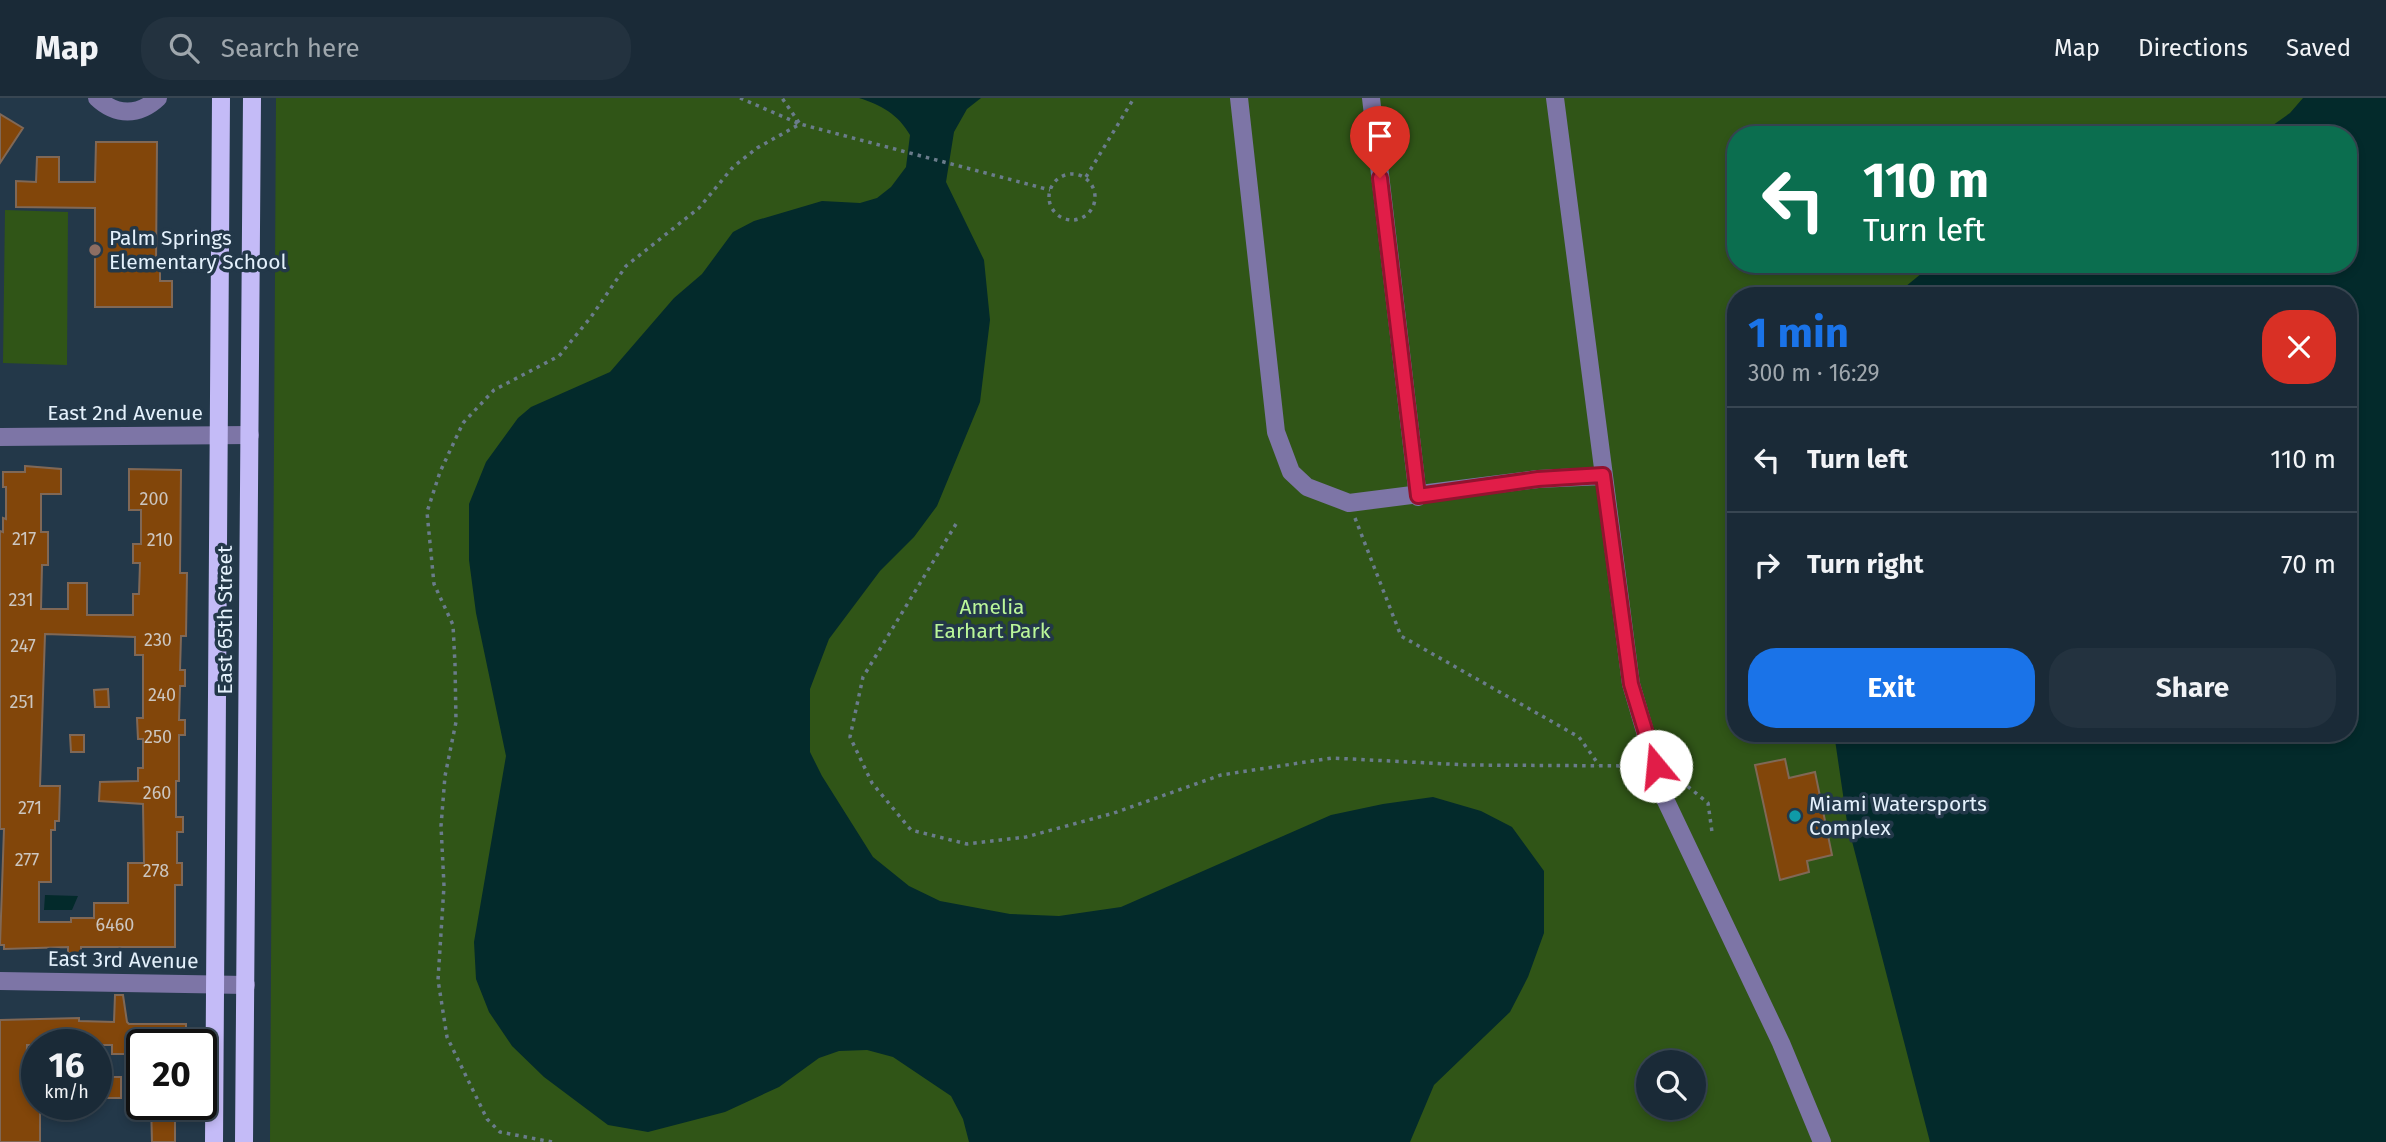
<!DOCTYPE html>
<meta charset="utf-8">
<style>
:root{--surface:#1a2a37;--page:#23323f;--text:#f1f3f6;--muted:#9fa7ad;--line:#384652;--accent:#1a73e8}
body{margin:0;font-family:"Fira Sans",sans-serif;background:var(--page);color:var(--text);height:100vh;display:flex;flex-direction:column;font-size:26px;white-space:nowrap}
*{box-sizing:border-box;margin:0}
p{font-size:23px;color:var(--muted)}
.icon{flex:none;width:38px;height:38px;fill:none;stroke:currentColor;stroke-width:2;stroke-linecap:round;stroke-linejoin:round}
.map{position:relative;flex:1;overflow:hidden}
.details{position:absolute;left:1727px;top:189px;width:630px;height:455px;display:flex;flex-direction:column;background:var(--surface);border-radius:28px;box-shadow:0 4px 10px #0003,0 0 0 2px var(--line)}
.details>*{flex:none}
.hud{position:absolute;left:1727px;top:28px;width:630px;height:147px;border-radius:28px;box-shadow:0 4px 10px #0003,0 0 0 2px var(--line);background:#0b6e4f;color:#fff;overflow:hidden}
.buttons{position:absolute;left:1636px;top:952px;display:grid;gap:14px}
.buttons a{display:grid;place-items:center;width:70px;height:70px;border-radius:50%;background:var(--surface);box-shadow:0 4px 10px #0003,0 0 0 2px var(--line);font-size:35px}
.speed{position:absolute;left:21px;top:931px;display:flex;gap:14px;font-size:35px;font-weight:700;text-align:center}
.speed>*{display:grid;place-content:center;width:91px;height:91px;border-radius:50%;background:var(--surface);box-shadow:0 4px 10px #0003,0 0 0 2px var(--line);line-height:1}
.speed small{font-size:18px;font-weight:400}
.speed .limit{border:4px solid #111;border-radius:10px;background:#fff;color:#111}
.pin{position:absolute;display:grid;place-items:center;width:60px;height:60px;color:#fff;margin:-72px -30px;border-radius:50% 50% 50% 0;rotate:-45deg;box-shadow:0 0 7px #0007}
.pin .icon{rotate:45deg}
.me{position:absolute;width:77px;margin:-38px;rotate:343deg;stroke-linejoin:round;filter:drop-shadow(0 0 5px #0008)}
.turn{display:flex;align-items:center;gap:24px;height:147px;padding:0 21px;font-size:32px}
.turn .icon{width:91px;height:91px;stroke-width:2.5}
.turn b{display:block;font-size:49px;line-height:60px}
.round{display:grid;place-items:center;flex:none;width:74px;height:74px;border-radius:28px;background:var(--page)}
.head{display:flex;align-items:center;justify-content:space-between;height:119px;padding:0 21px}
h1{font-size:42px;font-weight:700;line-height:52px;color:var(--accent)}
.primary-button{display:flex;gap:14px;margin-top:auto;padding:14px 21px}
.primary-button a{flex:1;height:80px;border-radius:28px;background:var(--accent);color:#fff;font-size:28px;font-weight:700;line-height:80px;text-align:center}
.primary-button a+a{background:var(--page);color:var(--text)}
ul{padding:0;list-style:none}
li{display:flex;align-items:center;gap:21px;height:105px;padding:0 21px;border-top:2px solid var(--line)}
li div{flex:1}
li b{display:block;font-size:26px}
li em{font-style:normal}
header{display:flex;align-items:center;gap:42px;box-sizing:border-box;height:98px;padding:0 35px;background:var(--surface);border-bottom:2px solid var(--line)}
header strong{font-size:33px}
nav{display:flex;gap:38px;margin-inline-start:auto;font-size:24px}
.search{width:490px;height:63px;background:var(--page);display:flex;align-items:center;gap:18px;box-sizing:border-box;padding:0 24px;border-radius:28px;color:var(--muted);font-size:26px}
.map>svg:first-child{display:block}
.green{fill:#305517;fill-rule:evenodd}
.water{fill:#032a2b}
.building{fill:#82460a;stroke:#806856;stroke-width:2;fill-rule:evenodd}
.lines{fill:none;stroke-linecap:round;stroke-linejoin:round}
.path{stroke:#6a7c8b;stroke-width:3.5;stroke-dasharray:3.5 5;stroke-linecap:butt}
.minor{stroke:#7d75a6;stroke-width:18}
.major{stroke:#c4bbf7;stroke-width:18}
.route-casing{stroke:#92132f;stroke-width:18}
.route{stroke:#e11d48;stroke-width:12}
.education-dot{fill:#8d6e63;stroke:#233849;stroke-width:2.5}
.culture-dot{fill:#0f9aa8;stroke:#233849;stroke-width:2.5}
.labels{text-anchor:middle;stroke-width:7;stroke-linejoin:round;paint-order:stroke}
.number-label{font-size:18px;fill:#ccc6c0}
.poi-label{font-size:21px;fill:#e4f1fc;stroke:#233849;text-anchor:start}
.street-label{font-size:21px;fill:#e4f1fc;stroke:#233849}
.park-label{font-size:21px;fill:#baf699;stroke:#233849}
</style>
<header>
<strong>Map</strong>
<div class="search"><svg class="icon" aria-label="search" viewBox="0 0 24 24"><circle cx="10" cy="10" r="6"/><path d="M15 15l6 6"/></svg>Search here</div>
<nav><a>Map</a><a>Directions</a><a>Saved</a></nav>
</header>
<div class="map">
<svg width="2386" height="1044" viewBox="0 0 2386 1044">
<rect width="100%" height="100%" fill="#233849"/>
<!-- green -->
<path class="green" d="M276,0H2386V1044H270ZM1736,37H2348V166H1736ZM1736,198H2348V635H1736ZM1648,964H1694V1010H1648Z
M5,112L68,114L67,267L3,265Z"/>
<!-- water -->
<path class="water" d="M859,0H981L967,11L954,34L946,84L984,162L990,222L980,304L937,408L914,439L880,473L829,541L810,591V654L822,678L873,759L909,788L940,803L1010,816L1059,818L1121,809L1331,717L1383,706L1433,699L1481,713L1512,729L1544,773V835L1528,879L1510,914L1434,987L1410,1044H969L963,1021L951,998L893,959L867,952L839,953L819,960L779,989L725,1014L648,1034L608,1027L544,979L512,948L489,914L476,881L474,844L506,658L476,515L469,462V406L486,364L518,320L531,309L610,274L674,200L702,176L733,134L754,123L822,103L860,105L877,100L891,89L906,69L910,37C898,16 881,7 859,0Z
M2303,0H2386V1044H1930L1847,724L1834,635H2348V198H1894L1933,166H2348V37H2259L2290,15Z
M45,797L78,798L72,812H44Z"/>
<!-- building -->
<path class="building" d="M0,16L23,30L0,65Z
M96,44H157L156,168H160V183H172V209H95V110L16,109V83L36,84L37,59H59V84H95Z
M25,368L61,371V396H41V434H48V467H42L41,511H68V485H87V517H133V496H139L140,465H133V446H141V412H129V371L181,372L180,475H187L186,538H181L180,572H185V588H180L179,622H185V637H179V683H176V719H183V734H177V765H182V787H175V849H81V855H68V849L4,851V847H0L4,731H0V433L3,434V420L6,421V389H3V374H25ZM45,536L135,539V557H143V620H137L138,641H143V670H138V683L100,684L99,703L143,706L144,765H128V805H94V820H71V824H39V784H51V732H55V723H59L60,688H40Z
M108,591L109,609H95L94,592Z
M70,637H84V654H71Z
M1785,661L1789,680L1815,674L1832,757L1807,763L1809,774L1780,782L1755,667Z
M115,897H123L127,924L129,926H186V947H129L128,956H112V947H27L26,980H32V1000H37V1006H40V1044H0V922L79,920V923L114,924Z
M99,979H121V1000H99Z
M151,1006H175V1044H152Z"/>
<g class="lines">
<!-- path -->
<path class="path" d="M740,0L800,26L1050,92
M1049 99a23 23 0 1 1 46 0a23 23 0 1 1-46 0Z
M1086,79L1134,0
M1355,420L1401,538L1579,639L1599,667
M956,426L863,579L850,639L872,685L911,732L967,746L1026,739L1114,715L1221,677L1332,660L1467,667L1639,668
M1667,642L1686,687L1708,705L1712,734
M552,1044L500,1034L487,1021L447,939L438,882L444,788L441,728L445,678L456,624L455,566L453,527L434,486L427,414L440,374L463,325L494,292L559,258L591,219L626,168L699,110L733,69L757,50L800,26L782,0"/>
<!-- minor -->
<path class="minor" d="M97,0C116,18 139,18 158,0
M1239,0L1276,334L1291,374L1307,389L1349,405L1538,381L1603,378
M1371,0L1418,399
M1555,0L1631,586L1665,701L1781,945L1822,1044
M0,339L250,337
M0,883L246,887"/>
<!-- major -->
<path class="major" d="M214,1044L221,0
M244,1044L252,0"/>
</g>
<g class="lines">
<defs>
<path id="route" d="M1380,80L1418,398L1538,381L1603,377L1631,586L1656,668"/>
</defs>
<!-- route casing -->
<use href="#route" class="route-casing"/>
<!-- route -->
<use href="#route" class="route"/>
</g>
<!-- markers -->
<circle class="education-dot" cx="95" cy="152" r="7"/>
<circle class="culture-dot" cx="1795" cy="718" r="7"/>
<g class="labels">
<!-- number labels -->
<g class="number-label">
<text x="154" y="407">200</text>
<text x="24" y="447">217</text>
<text x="160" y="448">210</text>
<text x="21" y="508">231</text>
<text x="158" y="548">230</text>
<text x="23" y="554">247</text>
<text x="162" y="603">240</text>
<text x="22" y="610">251</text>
<text x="158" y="645">250</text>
<text x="157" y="701">260</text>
<text x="30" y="716">271</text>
<text x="27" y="768">277</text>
<text x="156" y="779">278</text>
<text x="115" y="833">6460</text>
</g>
<!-- poi labels -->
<g class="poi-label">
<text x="109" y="147">Palm Springs<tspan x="109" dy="24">Elementary School</tspan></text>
<text x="1809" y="713">Miami Watersports<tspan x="1809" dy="24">Complex</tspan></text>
</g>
<!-- street labels -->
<g class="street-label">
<text x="125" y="322">East 2nd Avenue</text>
<text transform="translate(225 522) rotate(-90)" y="7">East 65th Street</text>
<text transform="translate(123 862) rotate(1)" y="7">East 3rd Avenue</text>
</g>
<!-- park labels -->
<g class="park-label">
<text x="992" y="516">Amelia<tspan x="992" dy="24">Earhart Park</tspan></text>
</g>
</g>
</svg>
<div class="buttons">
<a><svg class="icon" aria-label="search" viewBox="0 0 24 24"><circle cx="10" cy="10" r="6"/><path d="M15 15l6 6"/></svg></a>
</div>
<div class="speed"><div>16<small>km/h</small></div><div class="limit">20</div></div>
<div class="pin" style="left:1380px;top:80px;background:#d93025"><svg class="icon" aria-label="arrive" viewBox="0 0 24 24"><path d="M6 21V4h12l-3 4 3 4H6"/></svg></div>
<svg class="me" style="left:1656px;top:668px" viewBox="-20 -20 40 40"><circle r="19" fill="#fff"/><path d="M0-13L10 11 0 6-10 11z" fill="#e11d48"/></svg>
<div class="hud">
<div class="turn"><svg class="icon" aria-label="left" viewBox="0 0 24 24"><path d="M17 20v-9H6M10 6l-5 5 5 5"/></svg><div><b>110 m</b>Turn left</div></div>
</div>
<section class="details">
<div class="head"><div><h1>1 min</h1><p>300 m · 16:29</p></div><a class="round" style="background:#d93025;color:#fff"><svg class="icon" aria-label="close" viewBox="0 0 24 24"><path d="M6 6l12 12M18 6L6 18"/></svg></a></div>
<ul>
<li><svg class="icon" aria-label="left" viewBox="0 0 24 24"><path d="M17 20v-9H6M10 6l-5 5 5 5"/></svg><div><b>Turn left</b></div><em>110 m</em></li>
<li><svg class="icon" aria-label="right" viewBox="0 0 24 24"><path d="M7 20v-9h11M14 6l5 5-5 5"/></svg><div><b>Turn right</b></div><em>70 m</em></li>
</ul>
<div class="primary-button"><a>Exit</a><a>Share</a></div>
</section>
</div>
